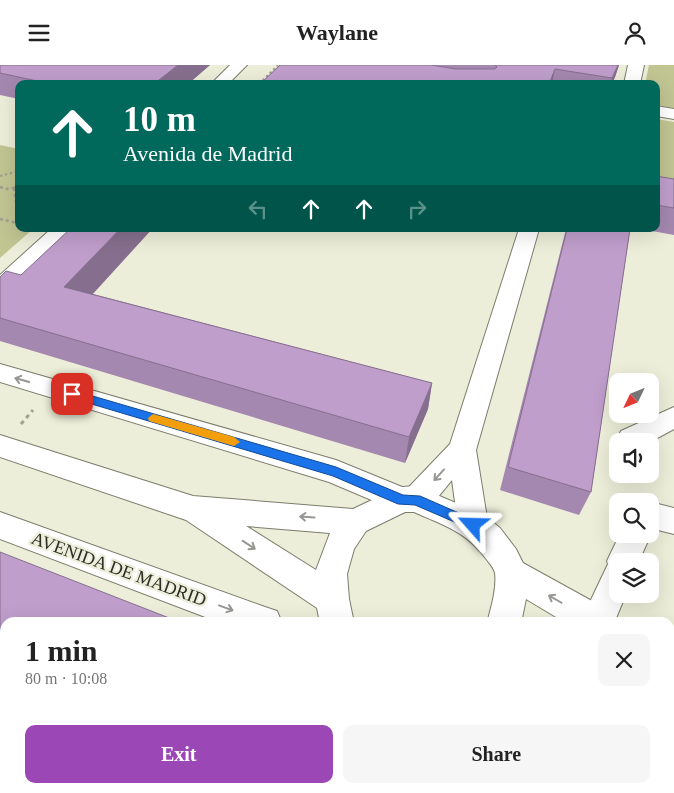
<!DOCTYPE html>
<meta charset="utf-8">
<style>
:root{--surface:#fff;--page:#f6f6f6;--text:#222;--muted:#767676;--accent:#9b47b5}
body{margin:0;font-family:Georgia,serif;background:var(--page);color:var(--text);height:100vh;display:flex;flex-direction:column;font-size:19px;white-space:nowrap}
*{box-sizing:border-box;margin:0}
p{font-size:16px;color:var(--muted)}
.icon{flex:none;width:28px;height:28px;fill:none;stroke:currentColor;stroke-width:2;stroke-linecap:round;stroke-linejoin:round}
.map{position:relative;flex:1;overflow:hidden}
.sheet{position:absolute;left:0px;top:552px;width:675px;height:176px;display:flex;flex-direction:column;background:var(--surface);border-radius:15px 15px 0 0;box-shadow:0 5px 20px #0002}
.sheet>*{flex:none}
.guide{position:absolute;left:15px;top:15px;width:645px;height:152px;border-radius:10px;box-shadow:0 5px 20px #0002;background:#00695c;color:#fff;overflow:hidden}
.needle{width:32px;rotate:227deg}
.buttons{position:absolute;left:609px;top:308px;display:grid;gap:10px}
.buttons a{display:grid;place-items:center;width:50px;height:50px;border-radius:10px;background:var(--surface);box-shadow:0 5px 20px #0002;font-size:25px}
.pin{position:absolute;display:grid;place-items:center;width:42px;height:42px;color:#fff;margin:-21px;border-radius:10px;box-shadow:0 2px 8px #0006}
.me{position:absolute;width:55px;margin:-28px;rotate:295deg;stroke-linejoin:round;filter:drop-shadow(0 0 4px #0008)}
.turn{display:flex;align-items:center;gap:18px;height:105px;padding:0 25px;font-size:22px}
.turn .icon{width:65px;height:65px;stroke-width:2.5}
.turn b{display:block;font-size:35px;line-height:42px}
.lanes{display:flex;align-items:center;height:48px;padding:0 25px;background:#0003;justify-content:center;gap:25px;direction:ltr}
.lanes .off{opacity:.35}
.round{display:grid;place-items:center;flex:none;width:52px;height:52px;border-radius:10px;background:var(--page)}
.head{display:flex;align-items:center;justify-content:space-between;height:85px;padding:0 25px}
h1{font-size:30px;font-weight:700;line-height:38px}
.button{display:flex;gap:10px;margin-top:auto;padding:10px 25px}
.button a{flex:1;height:58px;border-radius:10px;background:var(--accent);color:#fff;font-size:20px;font-weight:700;line-height:58px;text-align:center}
.button a+a{background:var(--page);color:var(--text)}
header{display:flex;justify-content:space-between;align-items:center;height:65px;padding:0 25px;background:var(--surface);font-size:22px;font-weight:700}
.map>svg:first-child{display:block}
.green{fill:#c1c592}
.lines{fill:none;stroke-linecap:round;stroke-linejoin:round}
.minor-casing{stroke:#7c7d6b;stroke-width:2}
.secondary-casing{stroke:#7c7d6b;stroke-width:2}
.path-far2{stroke:#9ea090;stroke-width:2;stroke-dasharray:2.5 2.5;stroke-linecap:butt}
.path-far1{stroke:#9ea090;stroke-width:2.5;stroke-dasharray:3 3;stroke-linecap:butt}
.path{stroke:#9ea090;stroke-width:3;stroke-dasharray:4 4;stroke-linecap:butt}
.minor{fill:#fff;fill-rule:evenodd}
.secondary{fill:#fff;fill-rule:evenodd}
.wall{fill:#a488af}
.shaded-wall{fill:#866f8e}
.building{fill:#bf9ecb;stroke:#866f8e}
.oneway{stroke:#969692}
.route{fill:#1a73e8;stroke:#114b97}
.slow{fill:#f59e0b}
.labels{text-anchor:middle;stroke-width:4.5;stroke-linejoin:round;paint-order:stroke}
.street-label{font-size:18px;fill:#2d2e26;stroke:#eceed9}
</style>
<header><svg class="icon" aria-label="menu" viewBox="0 0 24 24"><path d="M4 6h16M4 12h16M4 18h16"/></svg>Waylane<svg class="icon" aria-label="person" viewBox="0 0 24 24"><circle cx="12" cy="8" r="4"/><path d="M4 21q1-7 8-7t8 7"/></svg></header>
<div class="map">
<svg width="674" height="728" viewBox="0 0 674 728">
<rect width="100%" height="100%" fill="#eceed9"/>
<!-- green -->
<path class="green" d="M649,0H674V43L656,40V19H645Z
M656,54L674,57V121L656,118Z
M0,80L19,84V164H33L0,193Z"/>
<g class="lines">
<defs>
<path id="minor" d="M230,0H247L228,19H211Z
M628,0H644L640,19H624Z
M656,41L674,44V54L656,51Z
M51,164H73L8,228L0,230V210Z
M519,164H539L476,385L488,459L484,468L473,472L462,468L458,459L452,415C443,425 432,443 418,446C412,447 408,445 402,448L329,417L0,317V299L336,395L407,424L450,379Z
M674,342V364L650,377L618,376L617,374L621,366Z
M650,437L674,443V469L650,463Z
M0,447L265,542L277,546L282,558H221L0,474Z
M650,468L651,469L639,496H618V529H626L614,558H580L608,499L607,496L620,469Z
M670,677L674,678V716L670,715Z
M330,724H370L369,728H329Z"/>
<path id="secondary" d="M0,370L193,431L353,444L391,426L402,422L416,421L484,450L500,463L516,484L523,498L610,546L615,558H566L526,534L521,558H487C491,543 497,523 495,508C494,503 490,499 487,495C466,466 445,461 414,447H405L366,466L354,484L347,509L349,534L354,558H320L317,543L186,455L0,392ZM246,461L330,468L316,505Z
M670,578L674,580V616L670,614Z"/>
</defs>
<!-- minor casing -->
<use href="#minor" class="minor-casing"/>
<!-- secondary casing -->
<use href="#secondary" class="secondary-casing"/>
<!-- path-far2 -->
<path class="path-far2" d="M259,19L278,0
M0,111L19,106
M0,122L3,123
M13,123L19,122"/>
<!-- path-far1 -->
<path class="path-far1" d="M0,122L6,124L19,122
M14,123L19,159
M0,154L17,158"/>
<!-- path -->
<path class="path" d="M21,359L33,345"/>
<!-- minor -->
<use href="#minor" class="minor"/>
<!-- secondary -->
<use href="#secondary" class="secondary"/>
</g>
<!-- wall -->
<path class="wall" d="M0,0H210L188,19H19V34L0,30Z
M280,0H619L615,12L612,19H260Z
M19,44V57L15,46Z
M656,111L674,114V170L641,164H656Z
M152,164L93,229L432,318L428,344L405,398L0,276V212L21,210Z
M566,164H630L591,427L579,450L500,425Z
M0,487L5,558V609L0,607Z
M674,715V728H660L661,724H670V717Z"/>
<!-- shaded-wall -->
<path class="shaded-wall" d="M178,0H210L188,19H154Z
M618,0H619L615,12L612,19H610L612,13Z
M555,4L552,19H549Z
M120,164H152L75,248L64,222Z
M432,318L428,344L405,398L409,372Z
M277,724H286L284,728H276Z"/>
<!-- building -->
<path class="building" d="M0,0H178L154,19H51L0,8Z
M280,0H431L456,4H495L497,2L495,0H618L612,13L555,4L549,19H260Z
M656,111L674,114V143L656,140Z
M70,164H120L64,222L432,318L409,372L0,253V212L6,206L21,210Z
M567,164H630L591,427L508,402Z
M0,487L182,558H5V599L0,597Z
M162,724H277L276,728H160Z
M413,724H624L634,728H412Z"/>
<!-- one-way arrows -->
<defs><path id="oneway-shaft" d="M-6 0H5M1.5-3L5.5 0L1.5 3" fill="none" stroke-width="1.6" stroke-linecap="round" stroke-linejoin="round" transform="scale(1.25)"/></defs>
<g class="oneway">
<use href="#oneway-shaft" transform="translate(22 315) rotate(-164)"/>
<use href="#oneway-shaft" transform="translate(439 410) rotate(132)"/>
<use href="#oneway-shaft" transform="translate(307 452) rotate(-176)"/>
<use href="#oneway-shaft" transform="translate(249 480) rotate(33)"/>
<use href="#oneway-shaft" transform="translate(555 534) rotate(-150)"/>
<use href="#oneway-shaft" transform="translate(226 543) rotate(20)"/>
</g>
<!-- route -->
<path class="route" d="M72,325L336,402L403,430L420,431L477,456L479,460L477,463L473,465L415,440L398,439L333,411L68,332L66,329L68,326Z"/>
<!-- slow -->
<path class="slow" d="M153,349L234,372L240,377L234,381L149,356L148,353Z"/>
<g class="labels">
<!-- street labels -->
<g class="street-label">
<text transform="translate(119 504) rotate(20)" y="6">AVENIDA DE MADRID</text>
</g>
</g>
</svg>
<div class="buttons">
<a><svg class="needle" viewBox="-14 -14 28 28"><path d="M0-13l5 13h-10z" fill="#e53935"/><path d="M0 13l5-13h-10z" fill="#767676"/></svg></a>
<a><svg class="icon" aria-label="sound" viewBox="0 0 24 24"><path d="M4 9h4l5-4v14l-5-4H4zM17 9q2 3 0 6"/></svg></a>
<a><svg class="icon" aria-label="search" viewBox="0 0 24 24"><circle cx="10" cy="10" r="6"/><path d="M15 15l6 6"/></svg></a>
<a><svg class="icon" aria-label="layers" viewBox="0 0 24 24"><path d="M12 4l9 5-9 5-9-5zM3 14l9 5 9-5"/></svg></a>
</div>
<div class="pin" style="left:72px;top:329px;background:#d93025"><svg class="icon" aria-label="arrive" viewBox="0 0 24 24"><path d="M6 21V4h12l-3 4 3 4H6"/></svg></div>
<svg class="me" style="left:473px;top:460px" viewBox="-20 -20 40 40"><path d="M0-17L14 15 0 8-14 15z" fill="#1a73e8" stroke="#fff" stroke-width="4"/></svg>
<div class="guide">
<div class="turn"><svg class="icon" aria-label="ahead" viewBox="0 0 24 24"><path d="M12 20V5M6 11l6-6 6 6"/></svg><div><b>10 m</b>Avenida de Madrid</div></div>
<div class="lanes"><svg class="icon off" aria-label="left" viewBox="0 0 24 24"><path d="M17 20v-9H6M10 6l-5 5 5 5"/></svg><svg class="icon" aria-label="ahead" viewBox="0 0 24 24"><path d="M12 20V5M6 11l6-6 6 6"/></svg><svg class="icon" aria-label="ahead" viewBox="0 0 24 24"><path d="M12 20V5M6 11l6-6 6 6"/></svg><svg class="icon off" aria-label="right" viewBox="0 0 24 24"><path d="M7 20v-9h11M14 6l5 5-5 5"/></svg></div>
</div>
<section class="sheet">
<div class="head"><div><h1>1 min</h1><p>80 m · 10:08</p></div><a class="round"><svg class="icon" aria-label="close" viewBox="0 0 24 24"><path d="M6 6l12 12M18 6L6 18"/></svg></a></div>
<div class="button"><a>Exit</a><a>Share</a></div>
</section>
</div>
